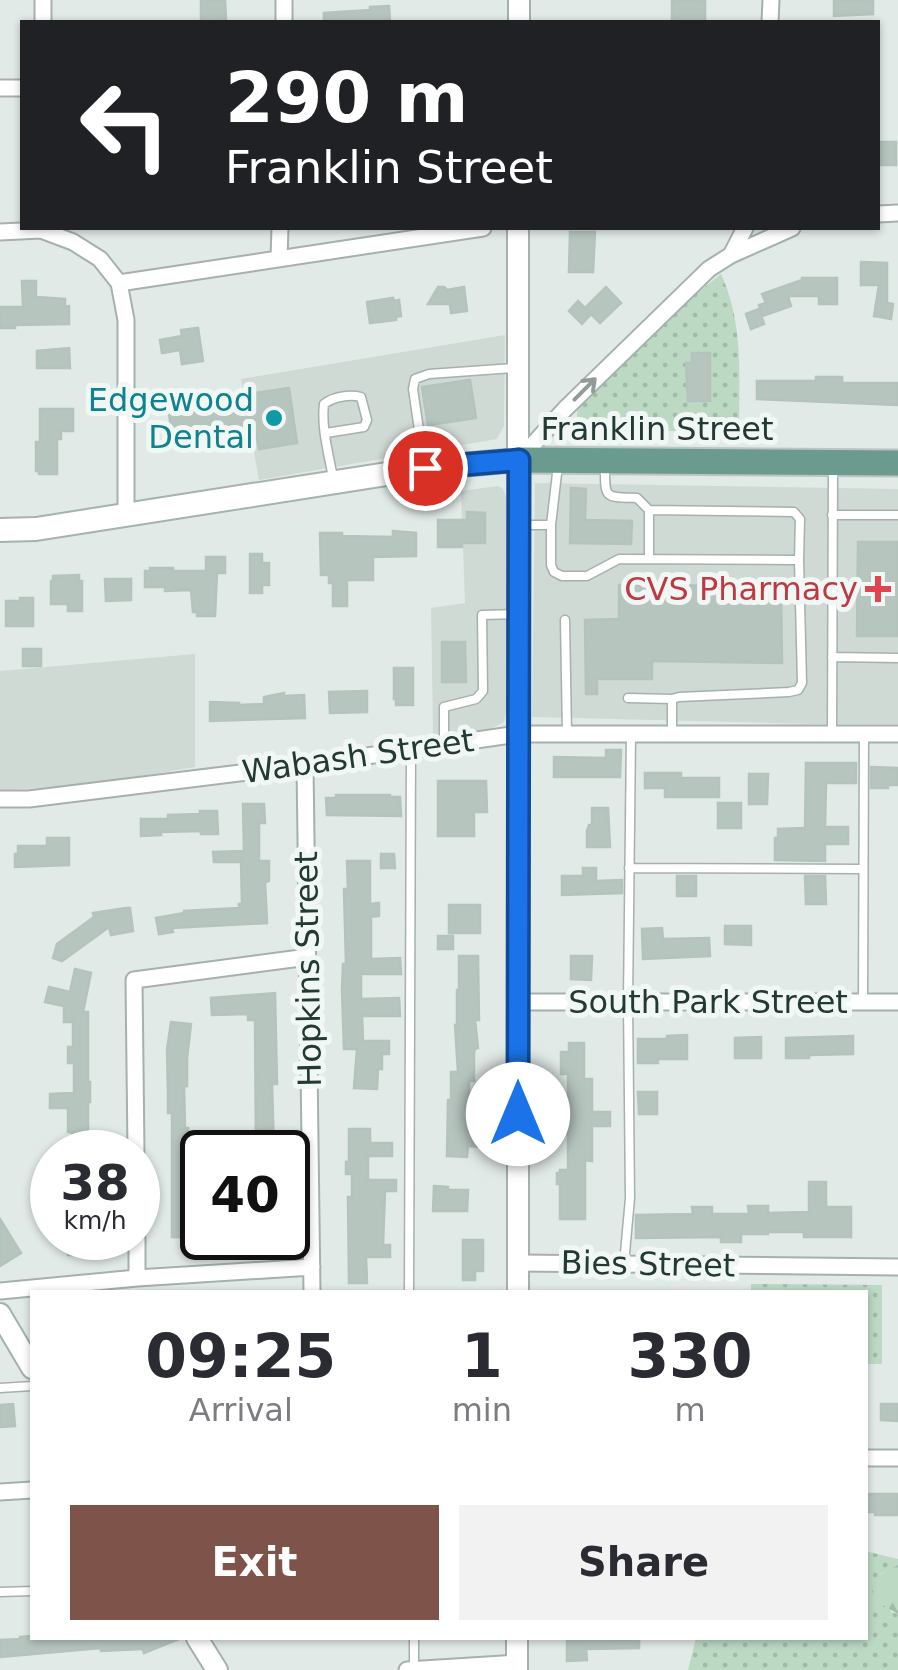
<!DOCTYPE html>
<style>
:root{--surface:#fff;--page:#f2f2f3;--text:#2b2b33;--muted:#7c7c81;--accent:#7e534a}
body{margin:0;font-family:"DejaVu Sans",sans-serif;background:var(--page);color:var(--text);height:100vh;display:flex;flex-direction:column;font-size:38px;white-space:nowrap}
*{box-sizing:border-box;margin:0}
p{font-size:32px;color:var(--muted)}
.icon{flex:none;width:55px;height:55px;fill:none;stroke:currentColor;stroke-width:2;stroke-linecap:round;stroke-linejoin:round}
.map{position:relative;flex:1;overflow:hidden}
.panel{position:absolute;left:30px;top:1290px;width:838px;height:350px;display:flex;flex-direction:column;background:var(--surface);border-radius:0px;box-shadow:0 2px 8px #0004}
.panel>*{flex:none}
.top-card{position:absolute;left:20px;top:20px;width:860px;height:210px;border-radius:0px;box-shadow:0 2px 8px #0004;background:#202124;color:#fff;overflow:hidden}
.speed{position:absolute;left:30px;top:1130px;display:flex;gap:20px;font-size:50px;font-weight:700;text-align:center}
.speed>*{display:grid;place-content:center;width:130px;height:130px;border-radius:50%;background:var(--surface);box-shadow:0 2px 8px #0004;line-height:1}
.speed small{font-size:25px;font-weight:400}
.speed .limit{border:5px solid #111;border-radius:15px;background:#fff;color:#111}
.pin{position:absolute;display:grid;place-items:center;width:85px;height:85px;color:#fff;margin:-42px;border:5px solid #fff;border-radius:50%;box-shadow:0 2px 10px #0007}
.me{position:absolute;width:110px;margin:-55px;rotate:0deg;stroke-linejoin:round;filter:drop-shadow(0 0 8px #0008)}
.turn{display:flex;align-items:center;gap:35px;height:210px;padding:0 40px;font-size:45px}
.turn .icon{width:130px;height:130px;stroke-width:2.5}
.turn b{display:block;font-size:70px;line-height:85px}
.eta{display:flex;justify-content:space-evenly;align-items:center;height:170px;text-align:center}
.eta b{font-size:60px;font-weight:700;line-height:70px}
.primary-button{display:flex;gap:20px;margin-top:auto;padding:20px 40px}
.primary-button a{flex:1;height:115px;border-radius:0px;background:var(--accent);color:#fff;font-size:40px;font-weight:700;line-height:115px;text-align:center}
.primary-button a+a{background:var(--page);color:var(--text)}
.map>svg:first-child{display:block}
.built{fill:#d0dad5}
.grass{fill:url(#grass-dots)}
.forest{fill:url(#forest-firs)}
.building{fill:#b7c5bf;stroke:#b4c3bd;stroke-width:2.5}
.lines{fill:none;stroke-linecap:round;stroke-linejoin:round}
.service-casing{stroke:#a4b1ad;stroke-width:11}
.minor-casing{stroke:#a4b1ad;stroke-width:19}
.tertiary-casing{stroke:#a4b1ad;stroke-width:24}
.secondary-casing{stroke:#a1b5ad;stroke-width:26}
.primary-casing{stroke:#bdc4c2;stroke-width:29}
.service{stroke:#fff;stroke-width:8}
.minor{stroke:#fff;stroke-width:15}
.tertiary{stroke:#fff;stroke-width:20}
.secondary{stroke:#fff;stroke-width:22}
.primary{stroke:#6a9b8e;stroke-width:25}
.oneway{stroke:#919c99}
.route-casing{stroke:#114b97;stroke-width:25}
.route{stroke:#1a73e8;stroke-width:18}
.culture-dot{fill:#0f9aa8;stroke:#f1f7f4;stroke-width:4}
.health-dot{fill:#e0444e;stroke:#f1f7f4;stroke-width:4}
.labels{text-anchor:middle;stroke-width:10;stroke-linejoin:round;paint-order:stroke}
.culture-label{font-size:32px;fill:#0d838f;stroke:#f1f7f4;text-anchor:end}
.street-label{font-size:32px;fill:#233933;stroke:#f1f7f4}
.health-label{font-size:32px;fill:#be3a42;stroke:#f1f7f4;text-anchor:end}
</style>
<div class="map">
<svg width="898" height="1670" viewBox="0 0 898 1670">
<defs>
<pattern id="grass-dots" width="8" height="8" patternUnits="userSpaceOnUse" patternTransform="scale(2.5)"><rect width="8" height="8" fill="#bcd9c4"/><path d="M2 2h.1M6 6h.1" fill="none" stroke="#a1bba9" stroke-width="1.8" stroke-linecap="round"/></pattern>
<pattern id="forest-firs" width="22" height="20" patternUnits="userSpaceOnUse" patternTransform="scale(2.5)"><rect width="22" height="20" fill="#bcd9c4"/><path d="M5 1l3.5 6h-7zM16 11l3.5 6h-7z" fill="#a1bba9"/></pattern>
</defs>
<rect width="100%" height="100%" fill="#e1eae6"/>
<!-- built -->
<path class="built" d="M505,335L504,426L497,439L259,480L241,379Z
M535,483L898,489V724H812L532,717Z
M498,486L503,489L506,497L509,701L504,722L490,729L433,735L431,608L465,603L461,491Z
M195,654V767L83,786L0,790V671Z"/>
<!-- grass -->
<path class="grass" d="M721,274C744,324 739,377 739,431H585L578,427L577,409L682,305Z
M751,1284L882,1285V1364H865V1292H751Z
M865,1551L898,1559V1565L880,1574L891,1612L898,1614V1670H688L696,1638H865Z"/>
<!-- forest -->
<path class="forest" d="M898,1565V1614L874,1600C867,1579 881,1573 898,1565Z"/>
<!-- building -->
<path class="building" d="M201,0H225L226,20H223V22H201Z
M672,0H705V22H672Z
M834,0H873V14L834,16Z
M389,6L390,22H324V13L370,10V7Z
M881,142H896V165H881V160H878V147H881Z
M570,232H595L593,272H569Z
M861,262L887,263V303L893,304L891,319L874,316L879,285H861Z
M802,278H837V304H819V296H788L791,306L763,316L759,305L766,303L762,294L802,280Z
M22,281H36V297L65,299V307L69,306V324L15,325V328H0V307H23Z
M438,287H444L447,290L464,287L467,311L451,313L450,304H428Z
M606,287L621,303L600,323L587,310L591,314L582,324L569,311L578,301L585,308Z
M393,298L394,301L399,300L401,316L396,317V320L370,323L367,302Z
M759,309L764,324L751,329L746,314Z
M198,328L203,361L182,364L180,350L162,353L160,340L182,336L181,330Z
M69,348L70,368H37V351Z
M692,353H710V401H688L686,363H692Z
M816,377H842V383H898V405L757,399V381H816Z
M470,380L476,418L428,425L422,387Z
M289,388L297,443L259,449L255,428L173,441L169,414L252,401L250,394Z
M40,409H73V431H61V439H57V474H39V471H36V442H40Z
M571,488L586,489L585,520L632,521L631,544L570,543Z
M467,512L485,513V543H462V547H438V520H467Z
M393,531L416,533V556L373,557V580H347V606H333V583H329V575H321L320,533H342V536L393,537Z
M858,542H898V636H857Z
M250,554H262V563H269V585H262V593H250Z
M206,557H225V573H217L215,616H197V612H193L191,590L165,591V587H145V571H150V568H173V571H206Z
M79,575V581H82V611H68V604H51V581H53V576Z
M105,579H131V600L106,601Z
M619,585L781,586L782,663L652,661V679H597V694H586L585,620L619,619Z
M20,598H33V626H6V601H20Z
M442,642H465L466,682H442Z
M23,649H41V666H23Z
M394,668H413V705H396V699H394Z
M367,691V712L330,713L329,692Z
M284,693V696L304,695L305,718L210,721V702L239,703V705L264,704V697Z
M606,750H621L620,777H554V757L606,758Z
M806,763H856V783H826L825,827H848V844H825V861L775,860V838H778V829L805,828Z
M871,767L898,768V785H888V788H871Z
M645,773H681V778H719V797H665V788H645Z
M749,774H768L767,804H749Z
M438,781H486L487,812H474V836H438Z
M336,795H390V797H400L401,816L327,815L326,798H336Z
M718,803H741V828H718Z
M243,804H264L265,823H259V861H269V881L265,882L267,923L172,928L173,932L159,934L156,918L184,913V911L239,908V904H242L241,862H214L213,852L244,851Z
M592,808H608L610,847H587V831L589,825H592Z
M200,811H217L218,834H201V831L161,832V835L141,836V819H168V815L200,814Z
M47,838H69V865L15,867V854H18V846H47Z
M381,854H394L395,868H381Z
M347,861H370V904L379,903V916L371,917V959L400,958L401,974H361V999L399,998L400,1016H362L363,1041H389V1054H382V1069H378L377,1089L354,1088L357,1049H344L342,990L343,964H346L344,889H348Z
M583,868H596V881L622,880V893L562,895V876H583Z
M677,876H696V896H677Z
M805,876H825L826,904H806Z
M449,905H480V933H449Z
M126,908H130L133,931L111,935L109,927L62,961L53,958L57,944L94,917L93,913Z
M725,926H751V945L725,944Z
M662,928L663,939L709,938L710,956L643,959L642,929Z
M438,936H453V949H438Z
M459,956H478L479,1020H475L478,1048L475,1049L474,1053V1081H469V1126H482L481,1147L468,1146L467,1157L447,1156L448,1100H451V1072H458L455,1025H457V990H459Z
M571,956H592L591,980L571,979Z
M75,969L91,973L83,1012H88V1082H90V1102H88V1152H72V1132H68V1108H50V1094L74,1093V1063H68V1047H73V1022H64V1006L45,1002L49,987L70,992Z
M275,993L277,1084H272L274,1152H256L255,1020H248V1014L212,1015L211,998Z
M171,1022L191,1024L187,1058V1086H184L185,1128H188L190,1220L196,1221V1238L172,1237V1113H168V1093L167,1050Z
M687,1035V1059H658V1063H638V1039H667V1036Z
M853,1036V1054L809,1055V1058H786V1038Z
M761,1037V1058H735V1038Z
M569,1043H584V1079H592V1112H610V1126H592V1161L585,1160V1219H560V1184H557V1173H560V1170H568V1133H561V1112L568,1111V1074H561V1052H569Z
M638,1092H657V1114H639Z
M349,1129H370V1143H392V1156H368V1180H396V1191H385L383,1245H390V1257H366L367,1283H349L348,1197H352V1174H346V1162H349Z
M809,1182H826V1207H851V1237H804V1232H768V1234H741V1242H721V1237L636,1238V1215L693,1214L692,1207H712V1214H749L748,1206H768V1213L809,1212Z
M434,1186L448,1187V1190H468L467,1211H433Z
M0,1219L21,1253L0,1266Z
M68,1238H83V1255H68Z
M463,1240H483V1271H475V1280H463Z
M13,1404L15,1426L0,1427V1405Z
M881,1404H898V1421L881,1420Z
M865,1494H898V1515H875V1512H865Z
M20,1637L32,1636L181,1638L144,1653L143,1649L101,1651V1648L0,1657V1640L20,1639Z
M567,1638H639V1648L586,1649L587,1660L567,1661Z"/>
<g class="lines">
<defs>
<path id="service" d="M326,433L364,427L367,420L361,397C349,394 333,397 324,404C321,428 329,455 333,478
M424,464L413,389L415,379L429,374L514,368
M558,465L551,525V565L554,572L562,576H587L619,559L799,560L800,519L794,512L649,510L637,498C604,497 605,499 605,466
M649,510V559
M832,515H898
M519,525H551
M565,620L567,734
M832,657L898,658
M628,698L672,699
M672,734V699L679,697L789,692L798,690L802,683L799,560
M832,734L833,469
M444,745V707L476,699L483,691L482,615L515,614
M629,868L863,869
M863,1002L864,734
M624,1264L630,1198L628,1002L631,734
M409,1292L411,749
M0,1388L32,1386
M0,1592L32,1591
M414,1638V1668"/>
<path id="minor" d="M43,22V0
M284,22V0
M770,22L771,0
M0,88H22
M878,214L898,213
M0,232L41,230L73,242L100,259L119,283L126,320V515
M731,255L745,228
M279,257L280,228
M119,283L483,228
M519,460L565,409L709,269L731,255L792,228
M305,765L312,1292
M0,799H29L305,765L518,734H898
M518,1002H898
M136,1152L134,980L308,957
M137,1238V1278
M518,1263L898,1267
M0,1291L137,1278L312,1267
M865,1458H898
M0,1492L32,1490
M407,1670L517,1663"/>
<path id="tertiary" d="M519,22V0
M518,228V1292
M0,1314L32,1368
M197,1638L217,1670
M517,1670V1638"/>
<path id="secondary" d="M0,530L36,529L425,468L519,460"/>
<path id="primary" d="M519,460L898,463"/>
</defs>
<!-- service casing -->
<use href="#service" class="service-casing"/>
<!-- minor casing -->
<use href="#minor" class="minor-casing"/>
<!-- tertiary casing -->
<use href="#tertiary" class="tertiary-casing"/>
<!-- secondary casing -->
<use href="#secondary" class="secondary-casing"/>
<!-- primary casing -->
<use href="#primary" class="primary-casing"/>
<!-- service -->
<use href="#service" class="service"/>
<!-- minor -->
<use href="#minor" class="minor"/>
<!-- tertiary -->
<use href="#tertiary" class="tertiary"/>
<!-- secondary -->
<use href="#secondary" class="secondary"/>
<!-- primary -->
<use href="#primary" class="primary"/>
</g>
<!-- one-way arrows -->
<defs><path id="oneway-shaft" d="M-6 0H5M1.5-3L5.5 0L1.5 3" fill="none" stroke-width="1.6" stroke-linecap="round" stroke-linejoin="round" transform="scale(2.5)"/></defs>
<use class="oneway" href="#oneway-shaft" transform="translate(585 389) rotate(-45)"/>
<g class="lines">
<defs>
<path id="route" d="M425,468L519,460L518,1114"/>
</defs>
<!-- route casing -->
<use href="#route" class="route-casing"/>
<!-- route -->
<use href="#route" class="route"/>
</g>
<!-- markers -->
<circle class="culture-dot" cx="274" cy="418" r="10"/>
<path class="health-dot" d="M873 574h10v10h10v10h-10v10h-10v-10h-10v-10h10z"/>
<g class="labels">
<!-- culture labels -->
<g class="culture-label">
<text x="254" y="411">Edgewood<tspan x="254" dy="37">Dental</tspan></text>
</g>
<!-- street labels -->
<g class="street-label">
<text x="657" y="440">Franklin Street</text>
<text transform="translate(358 756) rotate(-8)" y="11">Wabash Street</text>
<text transform="translate(308 969) rotate(-91)" y="11">Hopkins Street</text>
<text x="708" y="1013">South Park Street</text>
<text transform="translate(648 1264) rotate(1)" y="11">Bies Street</text>
</g>
<!-- health labels -->
<g class="health-label">
<text x="858" y="600">CVS Pharmacy</text>
</g>
</g>
</svg>
<div class="speed"><div>38<small>km/h</small></div><div class="limit">40</div></div>
<div class="pin" style="left:425px;top:468px;background:#d93025"><svg class="icon" aria-label="arrive" viewBox="0 0 24 24"><path d="M6 21V4h12l-3 4 3 4H6"/></svg></div>
<svg class="me" style="left:518px;top:1114px" viewBox="-20 -20 40 40"><circle r="19" fill="#fff"/><path d="M0-13L10 11 0 6-10 11z" fill="#1a73e8"/></svg>
<div class="top-card">
<div class="turn"><svg class="icon" aria-label="left" viewBox="0 0 24 24"><path d="M17 20v-9H6M10 6l-5 5 5 5"/></svg><div><b>290 m</b>Franklin Street</div></div>
</div>
<section class="panel">
<div class="eta">
<div><b>09:25</b><p>Arrival</p></div>
<div><b>1</b><p>min</p></div>
<div><b>330</b><p>m</p></div>
</div>
<div class="primary-button"><a>Exit</a><a>Share</a></div>
</section>
</div>
